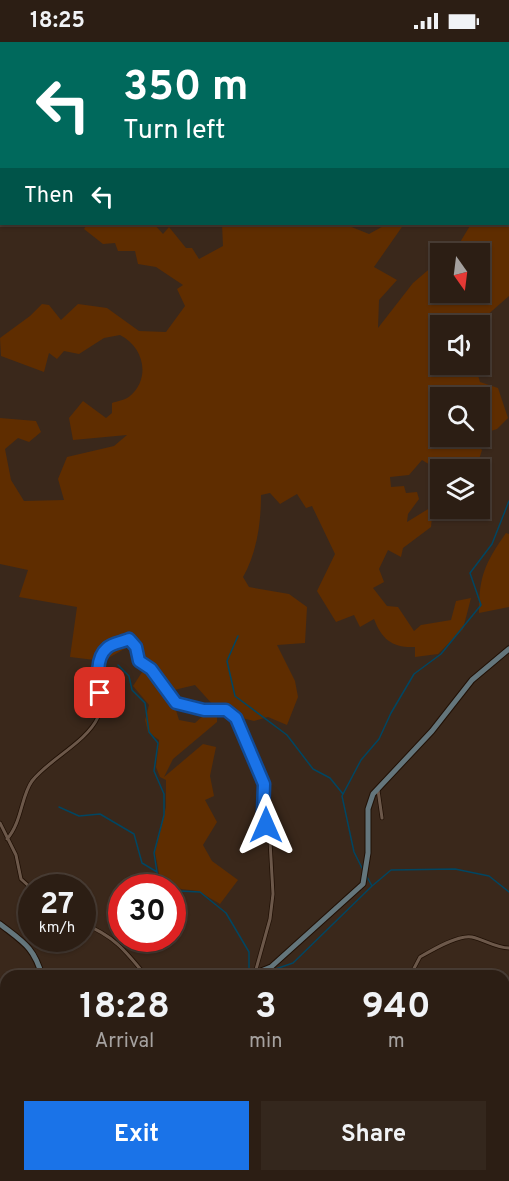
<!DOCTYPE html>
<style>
:root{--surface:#2c1e14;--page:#34271d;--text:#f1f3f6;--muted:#a6a2a0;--line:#483c34;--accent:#1a73e8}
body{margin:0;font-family:Overpass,sans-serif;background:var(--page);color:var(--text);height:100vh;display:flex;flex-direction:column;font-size:22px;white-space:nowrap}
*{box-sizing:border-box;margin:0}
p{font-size:20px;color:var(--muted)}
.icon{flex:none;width:33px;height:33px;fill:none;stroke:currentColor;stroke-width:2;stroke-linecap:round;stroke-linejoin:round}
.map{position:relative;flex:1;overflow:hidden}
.drawer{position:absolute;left:0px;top:928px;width:510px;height:212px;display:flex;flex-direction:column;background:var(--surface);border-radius:18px 18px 0 0;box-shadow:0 2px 4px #0004,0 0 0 2px var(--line)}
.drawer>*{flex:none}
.hud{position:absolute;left:0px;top:0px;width:510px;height:183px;box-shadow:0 2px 4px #0004,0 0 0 2px var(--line);background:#00695c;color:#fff;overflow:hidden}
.needle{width:39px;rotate:166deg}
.controls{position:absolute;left:430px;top:201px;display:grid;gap:12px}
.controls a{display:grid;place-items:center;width:60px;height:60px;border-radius:0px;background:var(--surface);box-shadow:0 2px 4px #0004,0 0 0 2px var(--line);font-size:30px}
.speed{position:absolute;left:18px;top:832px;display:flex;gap:12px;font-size:30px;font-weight:700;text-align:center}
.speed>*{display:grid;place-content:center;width:78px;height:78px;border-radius:50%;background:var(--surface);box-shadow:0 2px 4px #0004,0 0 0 2px var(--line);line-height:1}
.speed small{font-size:15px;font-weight:400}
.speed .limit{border:9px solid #d22;background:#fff;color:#111}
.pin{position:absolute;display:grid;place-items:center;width:51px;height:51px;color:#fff;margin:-26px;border-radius:12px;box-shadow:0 3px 9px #0006}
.me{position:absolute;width:66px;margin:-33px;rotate:0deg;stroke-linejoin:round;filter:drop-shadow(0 0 4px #0008)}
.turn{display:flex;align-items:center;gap:21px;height:126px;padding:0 24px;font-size:27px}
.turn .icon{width:78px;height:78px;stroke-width:2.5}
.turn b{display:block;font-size:42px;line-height:51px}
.then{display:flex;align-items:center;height:57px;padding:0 24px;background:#0003;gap:12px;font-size:22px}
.eta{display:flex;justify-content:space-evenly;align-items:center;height:102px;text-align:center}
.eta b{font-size:36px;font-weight:700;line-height:42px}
.action{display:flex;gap:12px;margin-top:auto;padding:12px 24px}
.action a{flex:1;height:69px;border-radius:0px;background:var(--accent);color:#fff;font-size:24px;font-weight:700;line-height:69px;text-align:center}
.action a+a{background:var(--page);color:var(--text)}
.status{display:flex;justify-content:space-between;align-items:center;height:42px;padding:0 30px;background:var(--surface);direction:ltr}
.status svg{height:16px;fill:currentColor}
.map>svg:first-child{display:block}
.green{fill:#5f2d00}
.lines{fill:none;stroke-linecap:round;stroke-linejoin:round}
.stream{stroke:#014662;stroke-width:1.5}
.street-casing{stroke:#201005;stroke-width:4.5}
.secondary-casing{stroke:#201005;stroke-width:7}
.street{stroke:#6c584a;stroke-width:3}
.secondary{stroke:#64767c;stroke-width:5}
.route-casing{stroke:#114b97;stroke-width:15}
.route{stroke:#1a73e8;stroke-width:10}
</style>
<div class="status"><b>18:25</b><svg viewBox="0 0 49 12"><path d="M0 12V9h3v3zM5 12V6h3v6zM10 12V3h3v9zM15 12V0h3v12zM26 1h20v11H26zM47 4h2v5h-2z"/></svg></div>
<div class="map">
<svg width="509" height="1139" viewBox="0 0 509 1139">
<rect width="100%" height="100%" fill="#3a281b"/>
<!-- green -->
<path class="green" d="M509,91V254L485,275L468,281L469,283L441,284V322L475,323L480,340L498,346L508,376L497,387L485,391L480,373V356H441V394L457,395L458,398L475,400L482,408L476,427L471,425L448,427L446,422L435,426L422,418L409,433L390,435L391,445L404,444L406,451L417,450L419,457L408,472L407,480L433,464L431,485L403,506L401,515L388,508L379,527L384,540L373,546L387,564L398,565L414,589L421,583L451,578L456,559L471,556L463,587L438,612L415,615V605C393,606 382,598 374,577L360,585L354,573L336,580L317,549L335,512L312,464L306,466L297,452L280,462L270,451L261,453C261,481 257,510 243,535L249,545L289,552L307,565L305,601L277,603L295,639L298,655L287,683L268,675L254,679L242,676L228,666L214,664L195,643L170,649L179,678L195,681L206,671L217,670V680L173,717L164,735L203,702L216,705L210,734L214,754L205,758L217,780L203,803L212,819L238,838L220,862L198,849L181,847L160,837L155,810L166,765V738L160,735L156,725L159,698L148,690L145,678L149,663L133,644L148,621L140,616L135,601L103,619L70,615L77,565L19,555L28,528L0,522V376L36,379L41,390L29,400L18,396L5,407L11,438L24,459L64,458L58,437L67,415L114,404L127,393L73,398L69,376L83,359L106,376L112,371V361C117,359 126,358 130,354C151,336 144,305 120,293L104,296L79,312L64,309L57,317L49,311L44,330L1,314L0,296L30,274L42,262L49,263L61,278L78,262L107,266L139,289L166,290L185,264L177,247L183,243L156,225L138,222L135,209H118L115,201L103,202L84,187L87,182H154L163,192L169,185L186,206H192L199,217L223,204L222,182H344L369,192L387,182H404L374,225L397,238L379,258L378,286L413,241L441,217V250H480V212L448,211L459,202L471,182H508Z
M506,491L509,492V565L479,571C479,534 485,521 506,491Z
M82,1134H197L196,1139H82Z"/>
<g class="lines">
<!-- stream -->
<path class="stream" d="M405,0L428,2
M47,2L50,0
M0,36L2,35
M508,57H509
M238,594L227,619L235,654L287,693L313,727L330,736L343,752
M118,623L129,634L132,648L145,661L149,690L158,701L154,729L164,752V773L154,811L158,837L179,849L200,850L226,871L249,910V934
M59,765L79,774L100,772L134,792L142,821L157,830
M362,826L354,810L342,754L361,718L379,697L391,671L414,632L441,612L481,563L470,531L492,502L509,459
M372,844L391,828L455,827L489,834L509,850
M264,931L293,921L372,844L366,833
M0,951L4,952
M200,1139L202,1134"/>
<defs>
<path id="street" d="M378,748L382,776
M0,781L16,813L21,837L32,847
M7,797C22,780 21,754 32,739C48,718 87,700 98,675C107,655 86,619 108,605C114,601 123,600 130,597L137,605L139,619L151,627L176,661L204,668H226L236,677L264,742L263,771L270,799L273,852L270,877L255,931
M82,881C114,894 125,908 146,934
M410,934L420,915C432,908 459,892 472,895C485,898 496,906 509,906
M504,1077L509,1071
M466,1139L470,1134"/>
<path id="secondary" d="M481,0L483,2
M93,2L95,0
M508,15H509
M0,130L2,128
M0,882C23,900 34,905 42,934
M245,934L247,931H256L271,925L363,842L368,811V767L373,752L432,689L472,638L509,607
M0,992L6,982
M0,1124L6,1117
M36,1134L38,1139
M100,1139L105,1134"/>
</defs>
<!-- street casing -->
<use href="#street" class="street-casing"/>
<!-- secondary casing -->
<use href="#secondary" class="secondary-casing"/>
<!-- street -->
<use href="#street" class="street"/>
<!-- secondary -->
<use href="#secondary" class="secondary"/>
</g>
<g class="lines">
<defs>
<path id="route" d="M100,651C98,637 95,616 107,606C112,601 123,600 129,597L136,605L139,619L151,627L176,661L204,668H226L236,676L264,742L263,771L266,783"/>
</defs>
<!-- route casing -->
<use href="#route" class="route-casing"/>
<!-- route -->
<use href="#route" class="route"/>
</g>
</svg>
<div class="controls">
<a><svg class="needle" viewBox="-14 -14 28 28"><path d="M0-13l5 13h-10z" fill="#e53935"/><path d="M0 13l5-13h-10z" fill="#a6a2a0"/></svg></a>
<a><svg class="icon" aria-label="sound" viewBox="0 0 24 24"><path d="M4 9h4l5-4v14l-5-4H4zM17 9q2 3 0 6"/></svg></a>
<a><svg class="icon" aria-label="search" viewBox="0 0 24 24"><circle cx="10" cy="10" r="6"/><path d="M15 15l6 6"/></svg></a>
<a><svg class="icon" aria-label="layers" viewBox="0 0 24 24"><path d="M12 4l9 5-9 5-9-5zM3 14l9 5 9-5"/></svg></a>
</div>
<div class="speed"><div>27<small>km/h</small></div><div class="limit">30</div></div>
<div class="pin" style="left:100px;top:651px;background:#d93025"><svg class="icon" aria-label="arrive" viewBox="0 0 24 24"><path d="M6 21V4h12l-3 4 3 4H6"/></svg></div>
<svg class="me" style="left:266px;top:783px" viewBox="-20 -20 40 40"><path d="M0-17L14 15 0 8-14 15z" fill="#1a73e8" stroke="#fff" stroke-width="4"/></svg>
<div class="hud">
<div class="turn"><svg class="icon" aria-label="left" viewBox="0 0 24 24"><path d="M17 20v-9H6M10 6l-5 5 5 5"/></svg><div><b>350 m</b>Turn left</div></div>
<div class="then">Then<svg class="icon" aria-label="left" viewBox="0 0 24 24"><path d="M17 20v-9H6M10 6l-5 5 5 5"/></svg></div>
</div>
<section class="drawer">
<div class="eta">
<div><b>18:28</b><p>Arrival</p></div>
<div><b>3</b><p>min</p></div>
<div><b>940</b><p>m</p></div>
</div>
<div class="action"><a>Exit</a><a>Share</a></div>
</section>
</div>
